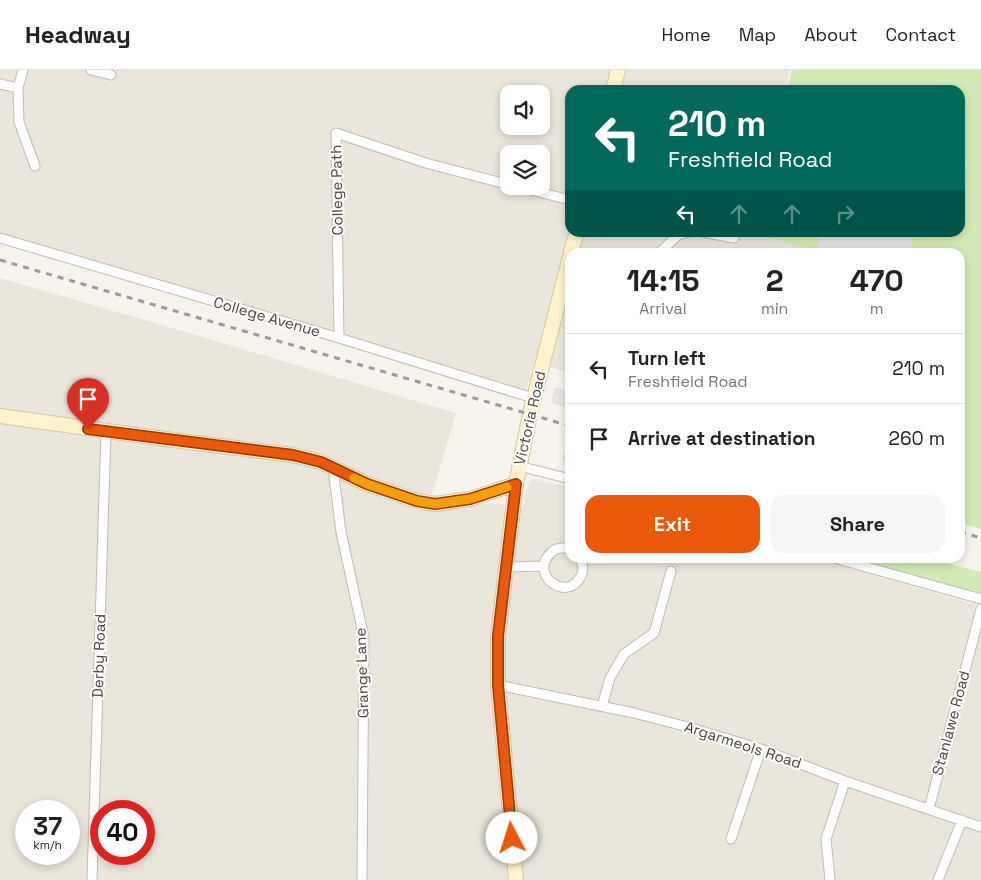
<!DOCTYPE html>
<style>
:root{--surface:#fff;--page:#f6f6f6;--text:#222;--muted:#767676;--line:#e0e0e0;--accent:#ea580c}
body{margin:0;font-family:"Space Grotesk",sans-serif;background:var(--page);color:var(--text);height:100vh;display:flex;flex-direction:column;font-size:19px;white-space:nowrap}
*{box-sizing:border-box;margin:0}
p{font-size:16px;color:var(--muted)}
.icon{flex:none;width:28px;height:28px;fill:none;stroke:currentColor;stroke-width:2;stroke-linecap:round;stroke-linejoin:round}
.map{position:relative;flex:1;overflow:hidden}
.drawer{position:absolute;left:565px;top:178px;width:400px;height:315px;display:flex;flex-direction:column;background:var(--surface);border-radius:15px;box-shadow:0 2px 8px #0003}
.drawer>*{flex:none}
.banner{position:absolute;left:565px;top:15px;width:400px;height:152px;border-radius:15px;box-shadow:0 2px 8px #0003;background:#00695c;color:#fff;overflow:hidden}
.tools{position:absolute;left:500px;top:15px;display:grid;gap:10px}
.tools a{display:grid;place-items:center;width:50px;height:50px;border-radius:10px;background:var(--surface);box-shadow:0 2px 8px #0003;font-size:25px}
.speed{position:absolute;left:15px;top:730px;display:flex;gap:10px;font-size:25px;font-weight:700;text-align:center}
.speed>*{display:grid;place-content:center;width:65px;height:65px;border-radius:50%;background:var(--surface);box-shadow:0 2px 8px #0003;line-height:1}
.speed small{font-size:12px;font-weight:400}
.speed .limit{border:8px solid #d22;background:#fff;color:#111}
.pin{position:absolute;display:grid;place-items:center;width:42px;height:42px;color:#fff;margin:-51px -21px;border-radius:50% 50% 50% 0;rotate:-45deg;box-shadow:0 0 5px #0007}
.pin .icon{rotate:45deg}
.me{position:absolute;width:55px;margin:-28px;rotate:355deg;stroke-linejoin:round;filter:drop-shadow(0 0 4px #0008)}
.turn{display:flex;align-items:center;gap:18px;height:105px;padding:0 20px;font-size:22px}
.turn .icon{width:65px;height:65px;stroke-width:2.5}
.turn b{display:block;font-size:35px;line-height:42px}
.lanes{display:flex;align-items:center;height:48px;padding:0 20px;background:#0003;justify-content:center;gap:25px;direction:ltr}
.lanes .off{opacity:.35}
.eta{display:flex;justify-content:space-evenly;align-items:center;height:85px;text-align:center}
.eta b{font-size:30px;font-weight:700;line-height:35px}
.cta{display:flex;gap:10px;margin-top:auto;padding:10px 20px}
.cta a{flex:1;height:58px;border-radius:15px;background:var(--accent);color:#fff;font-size:20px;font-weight:700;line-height:58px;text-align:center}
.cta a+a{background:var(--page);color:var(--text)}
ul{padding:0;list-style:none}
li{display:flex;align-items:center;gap:15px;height:70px;padding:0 20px;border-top:1px solid var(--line)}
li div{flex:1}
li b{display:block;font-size:19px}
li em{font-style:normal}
header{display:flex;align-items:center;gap:30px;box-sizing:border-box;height:70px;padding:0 25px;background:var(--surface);border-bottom:1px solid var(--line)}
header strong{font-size:24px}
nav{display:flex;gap:28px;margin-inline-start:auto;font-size:18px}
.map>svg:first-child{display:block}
.residential{fill:#eae5da;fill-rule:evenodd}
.green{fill:#d2eab5}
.parking{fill:#e5e3e0}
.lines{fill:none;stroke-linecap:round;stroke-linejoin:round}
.street-casing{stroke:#c2bbae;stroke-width:11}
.secondary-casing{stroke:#d6c79b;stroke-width:16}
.street{stroke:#fff;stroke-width:9}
.secondary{stroke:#fff3cd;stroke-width:14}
.rail{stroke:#9a9a9a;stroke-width:3;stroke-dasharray:6 6;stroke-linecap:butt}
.route-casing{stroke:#983908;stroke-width:12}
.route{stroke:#ea580c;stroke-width:9}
.slow{stroke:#f59e0b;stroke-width:9}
.labels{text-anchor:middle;stroke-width:4;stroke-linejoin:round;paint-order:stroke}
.street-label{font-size:15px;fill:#4b4439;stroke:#fff}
</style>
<header>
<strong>Headway</strong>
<nav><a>Home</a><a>Map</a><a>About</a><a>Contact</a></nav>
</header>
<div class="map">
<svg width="981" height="810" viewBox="0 0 981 810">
<rect width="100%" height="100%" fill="#f6f3ec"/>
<!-- residential -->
<path class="residential" d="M0,0H790L785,20H570V162L748,163L807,178L806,182H570V303L534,292L525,325L0,170ZM509,24H541V56H509ZM509,84H541V116H509Z
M0,208L193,264L456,343L432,424H417L414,440L446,439L487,433L523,437L528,414L533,409L570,417V488H813L981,536V810H0ZM26,741H69V784H26ZM101,741H144V784H101Z"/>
<!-- green -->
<path class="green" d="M792,0H981V459L960,453V182H809V179L751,163L960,162V20H787Z
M570,377V403L566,401L569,392L562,390L565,383Z
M834,488H926L981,502V529Z"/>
<!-- parking -->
<path class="parking" d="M960,87L968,89L960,123Z
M821,163V162L915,163L910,181L896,178L894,182H816Z
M555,317L570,322V339L551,333Z"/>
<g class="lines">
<defs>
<path id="street" d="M91,0L111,5
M0,14L18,18L23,0
M18,18L19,52L35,96
M515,116L570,130
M703,162L734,168
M0,168L339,268L533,328
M660,182L678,165L689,162
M339,268L336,63L426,93L509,115
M519,396L570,409
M333,398L341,462L364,568L362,810
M570,479C562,477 554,478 549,485C530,506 568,533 581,506C584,500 583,494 580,488
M834,488L981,529
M506,497L544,496
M498,615L634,643L688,657L761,679L845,711L981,757
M602,636L610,608L624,584L654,563L671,501
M929,739L981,539
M731,769L761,679
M92,810L106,361
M830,810L826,769L845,711
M938,810L962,750"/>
<path id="secondary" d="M613,20L618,0
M571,182L577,162
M0,346L180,371L293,385L321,392L367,414L417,431L435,434L470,429L516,414
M516,810L498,615V566L516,414L531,339L570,187"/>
</defs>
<!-- street casing -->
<use href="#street" class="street-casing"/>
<!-- secondary casing -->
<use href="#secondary" class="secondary-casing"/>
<!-- street -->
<use href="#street" class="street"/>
<!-- secondary -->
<use href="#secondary" class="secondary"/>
<!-- rail -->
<path class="rail" d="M0,190L570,356
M960,462L981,468"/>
</g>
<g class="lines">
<defs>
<path id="route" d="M88,359L293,385L321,392L367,414L417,431L435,434L470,429L516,414L498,566V615L512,768"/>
</defs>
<!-- route casing -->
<use href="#route" class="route-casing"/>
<!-- route -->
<use href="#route" class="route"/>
<!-- slow -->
<path class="slow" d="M354,408L367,414L417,431L435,434L470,429L507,417"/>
</g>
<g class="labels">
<!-- street labels -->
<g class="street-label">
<text transform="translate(337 120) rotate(-91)" y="5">College Path</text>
<text transform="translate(267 247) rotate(16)" y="5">College Avenue</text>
<text transform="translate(530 348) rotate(-77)" y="5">Victoria Road</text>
<text transform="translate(99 586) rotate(-88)" y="5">Derby Road</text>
<text transform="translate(362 603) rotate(-92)" y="5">Grange Lane</text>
<text transform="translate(951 653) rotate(-75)" y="5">Stanlawe Road</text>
<text transform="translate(743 675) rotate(18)" y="5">Argarmeols Road</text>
</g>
</g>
</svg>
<div class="tools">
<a><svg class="icon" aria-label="sound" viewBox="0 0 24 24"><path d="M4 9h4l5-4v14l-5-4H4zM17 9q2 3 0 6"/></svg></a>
<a><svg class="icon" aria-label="layers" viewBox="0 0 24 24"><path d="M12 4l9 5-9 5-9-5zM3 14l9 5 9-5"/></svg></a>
</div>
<div class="speed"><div>37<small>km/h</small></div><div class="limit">40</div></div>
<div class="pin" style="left:88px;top:359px;background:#d93025"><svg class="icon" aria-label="arrive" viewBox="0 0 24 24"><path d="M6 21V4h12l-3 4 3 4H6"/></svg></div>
<svg class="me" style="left:512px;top:768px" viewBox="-20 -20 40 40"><circle r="19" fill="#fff"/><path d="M0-13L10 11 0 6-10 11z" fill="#ea580c"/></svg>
<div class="banner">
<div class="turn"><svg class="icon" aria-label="left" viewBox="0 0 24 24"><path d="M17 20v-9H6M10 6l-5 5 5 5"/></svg><div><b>210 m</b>Freshfield Road</div></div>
<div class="lanes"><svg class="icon" aria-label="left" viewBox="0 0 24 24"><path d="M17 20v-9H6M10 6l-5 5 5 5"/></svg><svg class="icon off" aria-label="ahead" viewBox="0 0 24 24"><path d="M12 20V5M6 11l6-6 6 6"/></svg><svg class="icon off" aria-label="ahead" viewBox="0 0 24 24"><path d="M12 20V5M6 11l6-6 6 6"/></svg><svg class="icon off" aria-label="right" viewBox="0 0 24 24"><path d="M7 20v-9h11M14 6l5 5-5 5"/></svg></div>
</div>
<section class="drawer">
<div class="eta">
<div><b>14:15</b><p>Arrival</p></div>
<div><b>2</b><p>min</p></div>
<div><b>470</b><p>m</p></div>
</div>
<ul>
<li><svg class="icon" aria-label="left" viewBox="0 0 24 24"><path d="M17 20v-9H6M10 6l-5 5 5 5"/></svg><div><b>Turn left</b><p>Freshfield Road</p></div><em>210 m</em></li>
<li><svg class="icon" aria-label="arrive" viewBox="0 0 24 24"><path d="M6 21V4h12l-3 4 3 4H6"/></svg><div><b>Arrive at destination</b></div><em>260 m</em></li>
</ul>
<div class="cta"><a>Exit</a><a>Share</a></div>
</section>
</div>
